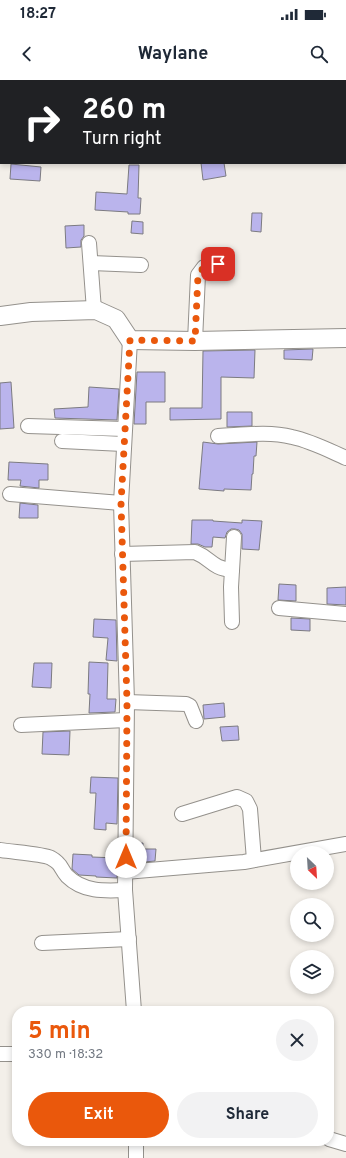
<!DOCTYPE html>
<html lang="en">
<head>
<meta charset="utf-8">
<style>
  :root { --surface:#fff; --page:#f2f2f3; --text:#1f2937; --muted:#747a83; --accent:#ea580c }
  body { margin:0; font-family:Overpass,sans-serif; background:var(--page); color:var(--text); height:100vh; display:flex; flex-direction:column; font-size:15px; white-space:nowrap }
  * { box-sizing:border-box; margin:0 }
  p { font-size:13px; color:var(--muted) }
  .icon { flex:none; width:22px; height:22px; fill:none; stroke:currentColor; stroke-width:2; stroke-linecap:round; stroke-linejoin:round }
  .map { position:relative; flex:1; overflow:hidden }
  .side { position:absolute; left:12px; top:926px; width:322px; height:140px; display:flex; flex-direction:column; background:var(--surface); border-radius:16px; box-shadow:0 2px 6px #0003 }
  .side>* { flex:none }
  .top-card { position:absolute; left:0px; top:0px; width:346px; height:84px; box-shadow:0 2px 6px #0003; background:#202124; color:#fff; overflow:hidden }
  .needle { width:26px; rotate:155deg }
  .controls { position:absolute; left:290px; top:766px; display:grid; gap:8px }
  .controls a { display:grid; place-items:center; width:44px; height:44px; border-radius:50%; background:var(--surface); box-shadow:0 2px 6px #0003; font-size:20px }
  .pin { position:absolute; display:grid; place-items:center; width:34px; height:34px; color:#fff; margin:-17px; border-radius:8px; box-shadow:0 2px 6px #0006 }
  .me { position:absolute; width:44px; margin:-22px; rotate:0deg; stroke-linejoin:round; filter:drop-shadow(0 0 3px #0008) }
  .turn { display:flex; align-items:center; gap:14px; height:84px; padding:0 16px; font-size:18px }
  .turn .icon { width:52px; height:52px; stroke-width:2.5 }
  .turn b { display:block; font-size:28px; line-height:34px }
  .round { display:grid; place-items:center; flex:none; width:42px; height:42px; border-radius:21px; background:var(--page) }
  .overview { display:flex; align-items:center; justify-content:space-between; height:68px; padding:0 16px }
  h1 { font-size:24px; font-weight:700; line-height:30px; color:var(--accent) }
  .button { display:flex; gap:8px; margin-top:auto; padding:8px 16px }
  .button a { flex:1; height:46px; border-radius:24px; background:var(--accent); color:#fff; font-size:16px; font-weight:700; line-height:46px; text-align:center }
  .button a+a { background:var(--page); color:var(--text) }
  .status { display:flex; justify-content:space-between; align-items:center; height:28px; padding:0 20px; background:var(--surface); direction:ltr }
  .status svg { height:11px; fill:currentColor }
  header { display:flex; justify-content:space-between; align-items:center; height:52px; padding:0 16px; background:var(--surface); font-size:18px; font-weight:700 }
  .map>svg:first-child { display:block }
  .building { fill:#bab4ec; stroke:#7c7b81 }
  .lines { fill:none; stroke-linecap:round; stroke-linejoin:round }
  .minor-casing { stroke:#94918c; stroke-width:16 }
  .tertiary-casing { stroke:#94918c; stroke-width:20 }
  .minor { stroke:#fff; stroke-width:14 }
  .tertiary { stroke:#fff; stroke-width:18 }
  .route { stroke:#ea580c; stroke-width:7; stroke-dasharray:0 12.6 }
</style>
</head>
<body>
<div class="status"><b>18:27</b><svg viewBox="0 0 49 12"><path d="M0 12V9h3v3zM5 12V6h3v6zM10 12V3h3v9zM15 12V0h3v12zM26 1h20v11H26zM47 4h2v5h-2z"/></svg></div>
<header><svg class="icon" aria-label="back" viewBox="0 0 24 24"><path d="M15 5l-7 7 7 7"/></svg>Waylane<svg class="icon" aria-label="search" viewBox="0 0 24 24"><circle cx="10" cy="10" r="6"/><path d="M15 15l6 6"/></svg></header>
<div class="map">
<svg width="346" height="1078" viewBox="0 0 346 1078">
  <rect width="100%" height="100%" fill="#f3efe9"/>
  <g class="building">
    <path d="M201,83H224L226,96L203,100Z"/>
    <path d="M11,84L41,87L40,101L10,99Z"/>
    <path d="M129,85H139L138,118H141L140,134H128V132L95,130L96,112L127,114Z"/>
    <path d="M252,133H262L261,152L251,151Z"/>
    <path d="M132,141L143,142V154L131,153Z"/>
    <path d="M84,145V156L81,160V167L66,168L65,146Z"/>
    <path d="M313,269L312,280L284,279V270Z"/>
    <path d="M255,270L254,298L221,297V339L170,340V328H202L203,271Z"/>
    <path d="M137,292H165V322H146V344H134Z"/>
    <path d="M11,302L14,348L0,349V303Z"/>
    <path d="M89,307L119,309L117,340L55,338L54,329L88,327Z"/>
    <path d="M227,332H252V346L227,347Z"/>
    <path d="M203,362L218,364L257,362L256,376H254L253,394H252L251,410L224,409V411L199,409Z"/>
    <path d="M9,382L48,384V400H39V408L20,406L21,400H8Z"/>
    <path d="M20,423L38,425V438H19Z"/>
    <path d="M192,440H213V441L242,443V440L262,441L259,470L242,469V454L239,450L235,449H231L227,452L225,458L213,457L212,467H205L198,464H191Z"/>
    <path d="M279,504L296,505V521L278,520Z"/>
    <path d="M346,507V525L327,524V508Z"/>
    <path d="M291,538L310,539V551L291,550Z"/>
    <path d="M94,539L116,540L117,581L106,580L108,558L93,557Z"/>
    <path d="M89,582L108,583L107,619H116L115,632L89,633L90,614H88Z"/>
    <path d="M34,583H52L51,608L32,607Z"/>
    <path d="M224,623L225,637L204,639L203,625Z"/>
    <path d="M238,646L239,660L222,661L220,647Z"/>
    <path d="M70,651L69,675L42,674L43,652Z"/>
    <path d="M91,697L118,698L117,744L106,743V750L94,749L96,713H90Z"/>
    <path d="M134,763H143V769H156L155,781L134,783Z"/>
    <path d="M73,774L92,775V777L117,778V798L96,797V796L79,795L72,789Z"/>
  </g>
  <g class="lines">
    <g class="minor-casing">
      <g id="minor">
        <path d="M89,163L94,230"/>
        <path d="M91,183L141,185"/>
        <path d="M130,260L121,423L127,622L125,810L134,931"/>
        <path d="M195,261L198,195L204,187L218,184"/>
        <path d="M28,346L124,349"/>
        <path d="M218,356C242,355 268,351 292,357C311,361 328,370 346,378"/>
        <path d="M62,361L123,364"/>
        <path d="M10,414L121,423"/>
        <path d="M122,474L195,472C212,479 211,488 232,490"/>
        <path d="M279,528L346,534"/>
        <path d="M232,542L231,507L234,457"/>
        <path d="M127,622L186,624L190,626L196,641"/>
        <path d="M21,645L126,640"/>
        <path d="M182,734L237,717L246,721L250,729L254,780"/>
        <path d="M0,770C11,772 43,774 51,778C62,784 60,788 67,796C83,812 104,811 125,810"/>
        <path d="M125,792L244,782L346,764"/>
        <path d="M42,863L129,859"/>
        <path d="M0,974H17"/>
        <path d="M329,1059L346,1064"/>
        <path d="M136,1061V1078"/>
      </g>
    </g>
    <g class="tertiary-casing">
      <g id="tertiary">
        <path d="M135,1V0"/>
        <path d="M294,1L300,0"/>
        <path d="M0,13H1"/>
        <path d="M0,236L31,232L96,230L116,239L130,260L195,261L346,258"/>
      </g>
    </g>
    <use href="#minor" class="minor"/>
    <use href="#tertiary" class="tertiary"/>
  </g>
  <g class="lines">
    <path class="route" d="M126,777L127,622L121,423L130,260L195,261L198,195L204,187L218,184"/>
  </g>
</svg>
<div class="controls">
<a><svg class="needle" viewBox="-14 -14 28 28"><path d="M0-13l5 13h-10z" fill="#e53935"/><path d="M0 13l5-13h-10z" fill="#747a83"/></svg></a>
<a><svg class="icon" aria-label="search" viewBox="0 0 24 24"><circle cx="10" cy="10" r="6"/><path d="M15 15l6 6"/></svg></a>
<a><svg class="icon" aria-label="layers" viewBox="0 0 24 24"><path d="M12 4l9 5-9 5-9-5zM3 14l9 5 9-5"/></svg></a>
</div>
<div class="pin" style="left:218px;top:184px;background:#d93025"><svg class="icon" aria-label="arrive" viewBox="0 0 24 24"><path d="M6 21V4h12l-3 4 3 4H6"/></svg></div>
<svg class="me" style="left:126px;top:777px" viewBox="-20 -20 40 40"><circle r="19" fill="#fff"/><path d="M0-13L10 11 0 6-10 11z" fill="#ea580c"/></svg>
<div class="top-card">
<div class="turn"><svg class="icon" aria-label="right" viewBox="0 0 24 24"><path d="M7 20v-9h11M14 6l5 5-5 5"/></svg><div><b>260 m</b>Turn right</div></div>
</div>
<section class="side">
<div class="overview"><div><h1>5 min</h1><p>330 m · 18:32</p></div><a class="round"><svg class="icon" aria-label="close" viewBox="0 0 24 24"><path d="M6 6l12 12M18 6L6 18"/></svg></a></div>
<div class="button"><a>Exit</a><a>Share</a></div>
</section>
</div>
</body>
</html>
